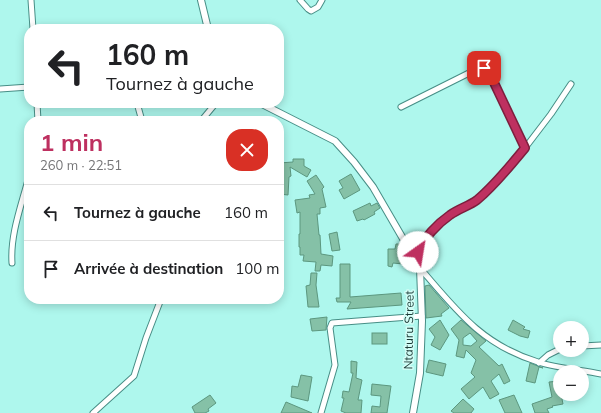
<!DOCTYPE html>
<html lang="fr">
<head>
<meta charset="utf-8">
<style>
  :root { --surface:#fff; --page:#f6f6f6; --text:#202124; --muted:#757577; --line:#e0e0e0; --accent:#be3060 }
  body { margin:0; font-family:Mulish,sans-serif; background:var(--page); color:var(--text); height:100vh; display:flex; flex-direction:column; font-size:15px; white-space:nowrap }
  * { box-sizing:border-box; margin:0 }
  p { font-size:13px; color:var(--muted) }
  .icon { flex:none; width:22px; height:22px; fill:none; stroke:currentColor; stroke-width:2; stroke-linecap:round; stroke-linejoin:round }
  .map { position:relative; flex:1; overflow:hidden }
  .side { position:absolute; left:24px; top:116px; width:260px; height:188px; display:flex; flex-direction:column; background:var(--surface); border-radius:16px; box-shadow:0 2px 10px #0003 }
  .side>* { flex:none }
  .top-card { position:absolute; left:24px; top:24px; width:260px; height:84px; border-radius:16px; box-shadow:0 2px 10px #0003; background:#fff; color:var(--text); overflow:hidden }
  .controls { position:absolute; left:553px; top:321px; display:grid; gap:8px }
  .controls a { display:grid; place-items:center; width:36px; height:36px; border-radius:50%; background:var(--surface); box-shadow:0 2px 10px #0003; font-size:20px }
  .pin { position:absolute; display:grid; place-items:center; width:34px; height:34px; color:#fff; margin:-17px; border-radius:8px; box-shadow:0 2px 6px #0006 }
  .me { position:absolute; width:44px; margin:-22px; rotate:32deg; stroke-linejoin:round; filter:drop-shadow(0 0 3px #0008) }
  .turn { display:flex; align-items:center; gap:14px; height:84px; padding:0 16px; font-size:18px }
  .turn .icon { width:52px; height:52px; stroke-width:2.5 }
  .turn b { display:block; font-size:28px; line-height:34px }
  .round { display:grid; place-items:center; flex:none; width:42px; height:42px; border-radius:16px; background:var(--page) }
  .headline { display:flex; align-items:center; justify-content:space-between; height:68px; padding:0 16px }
  h1 { font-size:24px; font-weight:700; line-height:30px; color:var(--accent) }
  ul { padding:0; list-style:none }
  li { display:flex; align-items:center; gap:12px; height:56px; padding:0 16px; border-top:1px solid var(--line) }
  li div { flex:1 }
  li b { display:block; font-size:15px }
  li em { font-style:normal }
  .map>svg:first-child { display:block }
  .building { fill:#85c1a7; stroke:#5c977f; fill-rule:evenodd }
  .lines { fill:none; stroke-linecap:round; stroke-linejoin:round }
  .minor-casing { stroke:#478e86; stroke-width:7 }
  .tertiary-casing { stroke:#478e86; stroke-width:8 }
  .minor { stroke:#fff; stroke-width:5 }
  .tertiary { stroke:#fff; stroke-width:6 }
  .route-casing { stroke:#7c1f3e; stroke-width:10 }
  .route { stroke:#be3060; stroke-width:7 }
  .labels { text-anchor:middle; stroke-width:3; stroke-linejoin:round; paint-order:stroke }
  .street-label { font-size:12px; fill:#1b3935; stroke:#d4fef7 }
</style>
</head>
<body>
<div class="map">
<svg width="601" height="413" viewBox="0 0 601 413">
  <rect width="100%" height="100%" fill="#aef7ed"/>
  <g class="building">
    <path d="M293,159H304V166L311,170L307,177L290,167L291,176L289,177L288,195L279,194V163L293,162Z"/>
    <path d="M351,174L360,190L344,199L339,190L343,188L339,181Z"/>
    <path d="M316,175L324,187L322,189L326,207L320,208V214H317L319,235H320L321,254L333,256L332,266L321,265L320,271H315L316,262L303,261L304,255H300V247H299V234H300V212L297,213L295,200L310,198L309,195L315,194L307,181Z"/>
    <path d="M370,203L371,206L377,203L380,208L374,212L375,214L364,220L363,219L357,221L353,211Z"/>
    <path d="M337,232L340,250L332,251L329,234Z"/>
    <path d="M396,244H401L404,250L403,264L393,263L392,267L388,266V249H395Z"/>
    <path d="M340,264H350V297L401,293L402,305L347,309L351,302H337L336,298H340Z"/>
    <path d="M311,273H317L316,285L319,307H308L306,286L310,285Z"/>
    <path d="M429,285L449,308L441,314L442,316L426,318L425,286Z"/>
    <path d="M327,317L326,330L312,331L310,319Z"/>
    <path d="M440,320L449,335L440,350L431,345L435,337L429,329Z"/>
    <path d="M461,320L486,341L479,347L499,366L502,364L510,381L504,384L499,374L491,381L499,394L490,399L483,387L469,399L461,389L475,377L471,373L476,360L466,350L464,358L456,356L459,340L451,329ZM470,333L477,341L471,346L463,345V338Z"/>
    <path d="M513,320L525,327L523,329L530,331L528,338L520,336L508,330Z"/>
    <rect x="372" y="333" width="15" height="11"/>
    <path d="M429,360L446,364L443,376L426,372Z"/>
    <path d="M351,361L357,362L356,378L362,380L358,400H362L361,413H346L341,411L344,398H342L343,391L349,392L353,373H351Z"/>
    <path d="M530,363L543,368L539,367L535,383L526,381Z"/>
    <path d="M301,375L312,377L308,401L291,397L292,386L298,387Z"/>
    <path d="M559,381L560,394H561L563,404L552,406L553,407L547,409L549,413H535L532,404L552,397L549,382Z"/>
    <path d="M372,384L391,386L387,413H371L372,406L380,407L381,396L371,395Z"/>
    <path d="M210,395L216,403L208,409L209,411L205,413H195L192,407Z"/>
    <path d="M514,395L522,413H505L499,400Z"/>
    <path d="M463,399L474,409L471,413H454L451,411Z"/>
    <path d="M286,402L312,413H281Z"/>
  </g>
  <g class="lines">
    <g class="minor-casing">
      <g id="minor">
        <path d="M31,0L33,29"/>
        <path d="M300,0L308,9L311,11L318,7L322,0"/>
        <path d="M0,89L29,87"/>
        <path d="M37,103L38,121"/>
        <path d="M137,103L142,121"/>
        <path d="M401,107L469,73C475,70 481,67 488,70L525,148"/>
        <path d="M201,121L216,103"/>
        <path d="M416,260L422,243L436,228L450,215L476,200L509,169L551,114L571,84"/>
        <path d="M12,263C10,234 22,204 29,176"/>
        <path d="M420,268C456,310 482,345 538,362C556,368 581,370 601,374"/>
        <path d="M582,346L601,345"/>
        <path d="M539,363L548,355L560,349"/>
        <path d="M93,413L134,376L146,338L161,299"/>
        <path d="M321,413L335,365L330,328L332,323L422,316"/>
      </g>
    </g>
    <g class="tertiary-casing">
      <g id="tertiary">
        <path d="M201,0L208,29"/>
        <path d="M260,103L335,141L354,162L373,187L420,268L422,321L420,373L413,413"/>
      </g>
    </g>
    <use href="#minor" class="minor"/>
    <use href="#tertiary" class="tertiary"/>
  </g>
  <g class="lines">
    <g class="route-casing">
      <path id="route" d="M418,252C424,238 437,224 450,215C458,209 469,206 477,200C495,185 510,166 525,148L488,70L484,68"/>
    </g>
    <use href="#route" class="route"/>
  </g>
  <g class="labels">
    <g class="street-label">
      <text transform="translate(409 330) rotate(-89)" y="4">Ntaturu Street</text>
    </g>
  </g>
</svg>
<div class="controls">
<a>+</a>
<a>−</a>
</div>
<div class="pin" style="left:484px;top:68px;background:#d93025"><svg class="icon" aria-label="arrive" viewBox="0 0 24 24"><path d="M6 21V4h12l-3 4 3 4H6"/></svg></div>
<svg class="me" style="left:418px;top:252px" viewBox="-20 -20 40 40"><circle r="19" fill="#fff"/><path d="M0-13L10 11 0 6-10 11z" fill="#be3060"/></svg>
<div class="top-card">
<div class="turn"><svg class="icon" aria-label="left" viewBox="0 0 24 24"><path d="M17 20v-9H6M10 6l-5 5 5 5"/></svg><div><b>160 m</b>Tournez à gauche</div></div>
</div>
<section class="side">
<div class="headline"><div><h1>1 min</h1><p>260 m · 22:51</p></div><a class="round" style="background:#d93025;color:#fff"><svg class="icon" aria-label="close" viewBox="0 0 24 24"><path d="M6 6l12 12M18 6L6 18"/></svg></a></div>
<ul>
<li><svg class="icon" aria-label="left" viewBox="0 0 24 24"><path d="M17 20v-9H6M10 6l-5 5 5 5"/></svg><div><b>Tournez à gauche</b></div><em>160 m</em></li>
<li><svg class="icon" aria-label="arrive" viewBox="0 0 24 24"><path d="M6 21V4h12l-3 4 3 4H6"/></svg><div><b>Arrivée à destination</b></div><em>100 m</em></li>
</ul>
</section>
</div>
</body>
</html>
